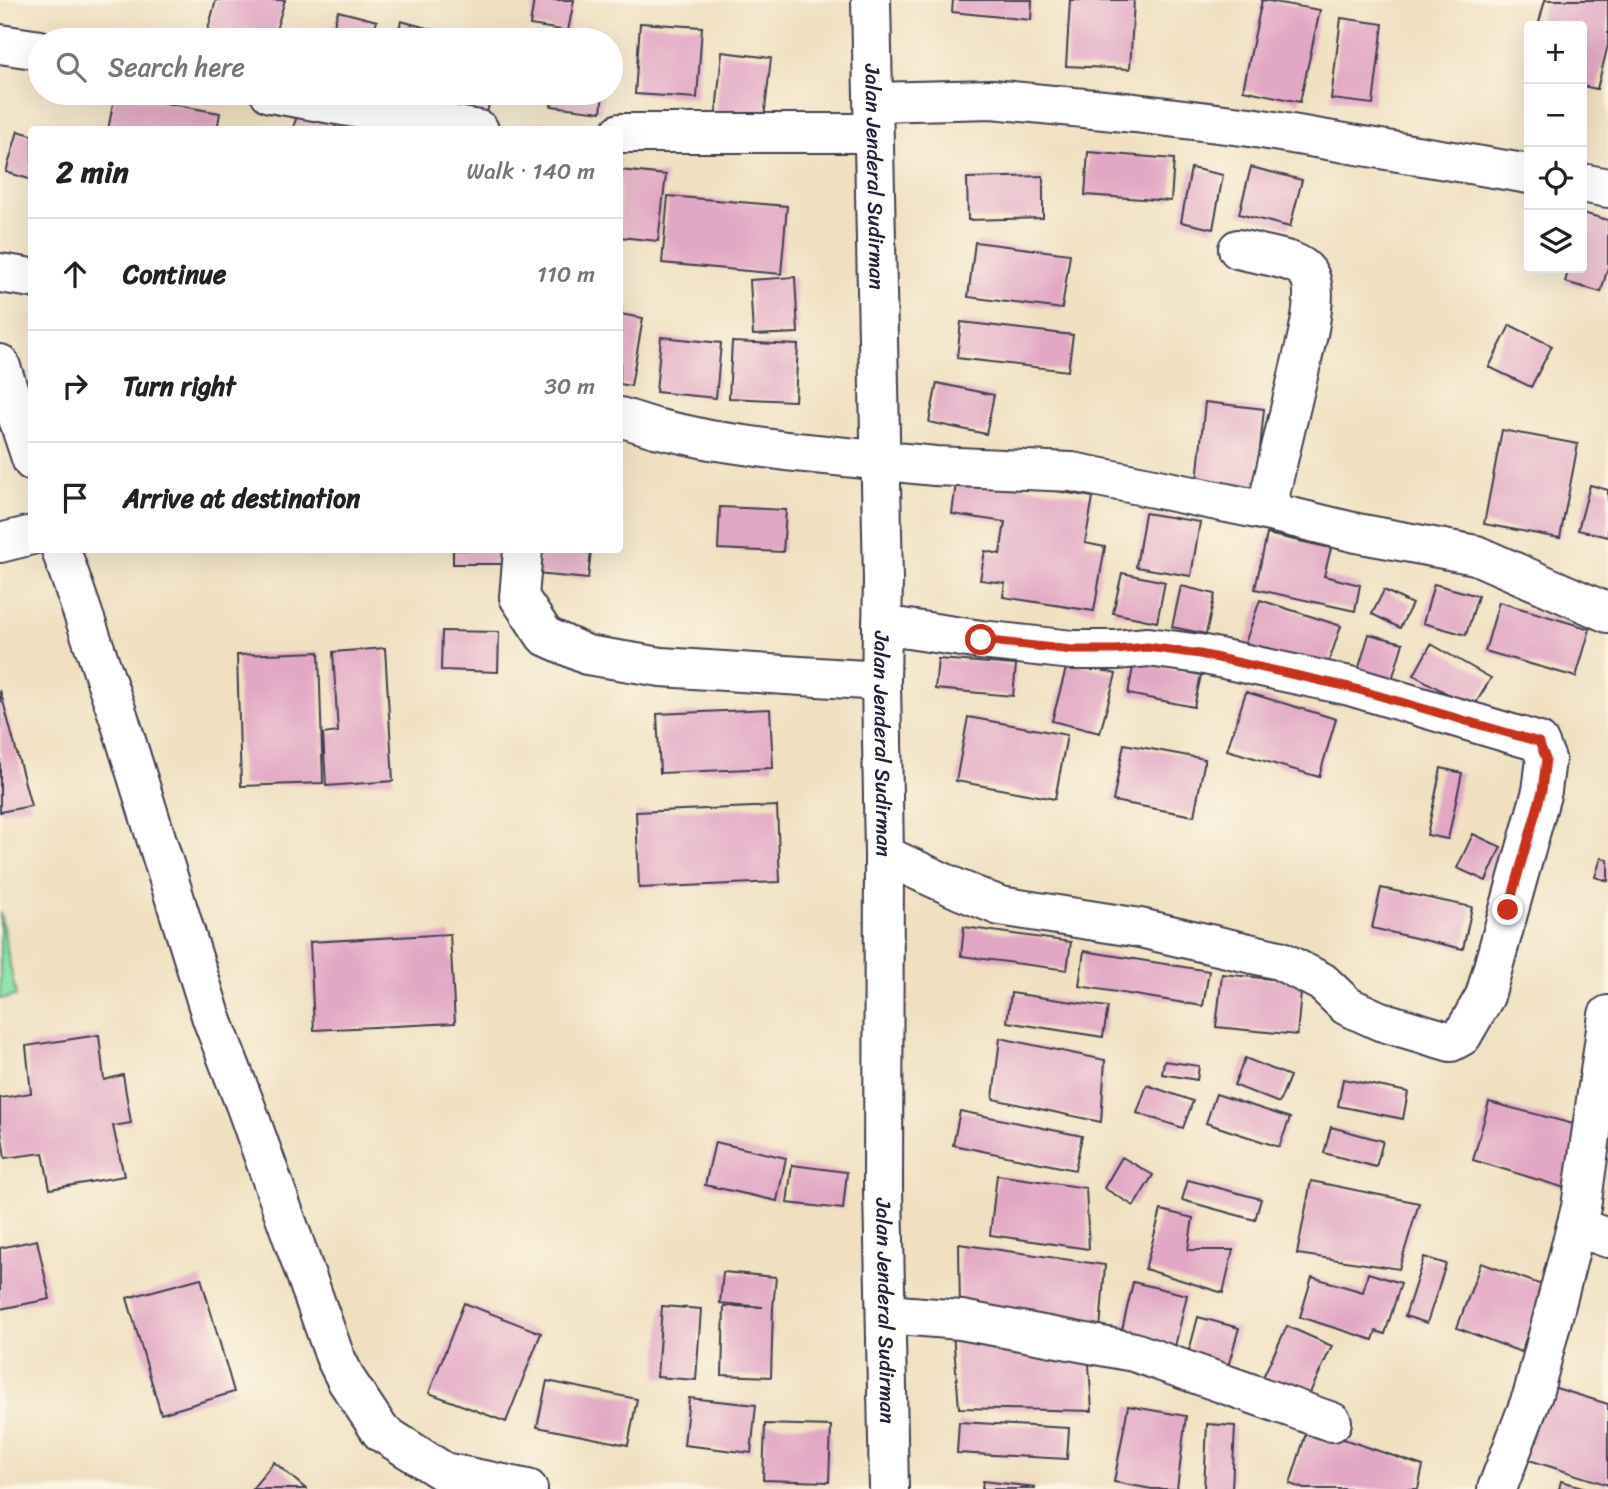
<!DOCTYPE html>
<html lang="en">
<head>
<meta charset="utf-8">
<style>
  body { margin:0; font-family:Sriracha,sans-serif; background:#f2f2f2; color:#222 }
  .controls { position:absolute; right:21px; top:21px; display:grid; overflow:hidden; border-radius:7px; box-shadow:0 7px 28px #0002 }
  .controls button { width:63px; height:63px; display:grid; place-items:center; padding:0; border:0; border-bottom:2px solid #e0e0e0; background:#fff; color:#222; font:35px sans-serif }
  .stop { position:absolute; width:21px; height:21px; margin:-16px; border:5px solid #c8321e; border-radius:50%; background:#fff }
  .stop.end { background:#c8321e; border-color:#fff; box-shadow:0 2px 7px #0008 }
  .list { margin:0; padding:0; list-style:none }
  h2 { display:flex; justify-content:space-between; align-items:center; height:91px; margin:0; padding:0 28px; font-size:30px }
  h2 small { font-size:23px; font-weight:400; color:#767676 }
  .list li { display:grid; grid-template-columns:46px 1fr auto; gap:21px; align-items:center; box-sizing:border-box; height:112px; padding:0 28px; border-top:2px solid #e0e0e0 }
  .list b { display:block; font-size:26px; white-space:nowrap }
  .list em { font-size:23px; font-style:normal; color:#767676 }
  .icon { flex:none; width:38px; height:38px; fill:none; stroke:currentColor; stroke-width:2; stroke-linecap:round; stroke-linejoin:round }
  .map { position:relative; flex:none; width:1608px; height:1489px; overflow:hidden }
  .search { position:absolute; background:#fff; box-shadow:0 7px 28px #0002; left:28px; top:28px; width:595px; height:77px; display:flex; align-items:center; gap:18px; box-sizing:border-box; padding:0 24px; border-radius:38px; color:#767676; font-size:26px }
  .panel { position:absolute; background:#fff; box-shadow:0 7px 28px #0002; left:28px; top:126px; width:595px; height:427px; border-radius:7px }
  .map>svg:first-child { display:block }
</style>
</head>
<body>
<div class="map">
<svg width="1608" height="1489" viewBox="0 0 1608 1489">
  <rect width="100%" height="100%" fill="#fcf5e5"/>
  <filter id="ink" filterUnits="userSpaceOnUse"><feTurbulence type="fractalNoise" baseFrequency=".0143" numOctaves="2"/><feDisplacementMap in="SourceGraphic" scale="14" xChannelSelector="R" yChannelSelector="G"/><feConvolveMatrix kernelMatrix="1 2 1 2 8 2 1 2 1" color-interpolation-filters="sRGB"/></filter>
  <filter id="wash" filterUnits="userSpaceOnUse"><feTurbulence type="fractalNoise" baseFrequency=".00686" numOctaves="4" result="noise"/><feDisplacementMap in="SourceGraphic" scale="28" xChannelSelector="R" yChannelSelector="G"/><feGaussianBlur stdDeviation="1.57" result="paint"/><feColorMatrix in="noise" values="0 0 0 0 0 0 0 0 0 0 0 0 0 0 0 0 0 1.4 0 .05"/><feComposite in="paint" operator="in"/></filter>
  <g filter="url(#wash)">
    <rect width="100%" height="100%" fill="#f0e0c1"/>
    <path fill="#88e1a6" stroke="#558270" stroke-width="2" d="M 0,912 L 16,996 L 0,999 Z"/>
    <g id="blocks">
      <path fill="#e2a7c4" d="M 216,0 L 285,0 L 273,40 L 205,40 Z
        M 534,0 L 574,0 L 568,31 L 530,25 Z
        M 953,0 L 1032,0 L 1031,20 L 952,12 Z
        M 1070,0 L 1134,0 L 1130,69 L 1066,66 Z
        M 1262,0 L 1320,10 L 1300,102 L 1243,90 Z
        M 1545,0 L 1608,0 L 1608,45 L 1597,89 L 1582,86 L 1582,26 L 1538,26 Z
        M 338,11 L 377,21 L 371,40 L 330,40 Z
        M 1341,18 L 1383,24 L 1373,104 L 1331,99 Z
        M 401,21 L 445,33 L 443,40 L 396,40 Z
        M 640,23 L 702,27 L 697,98 L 635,94 Z
        M 469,32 L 496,39 L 495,40 L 467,40 Z
        M 559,35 L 591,38 L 591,40 L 559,40 Z
        M 722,52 L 771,58 L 764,118 L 716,113 Z
        M 382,93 L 429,93 L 424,112 L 380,101 Z
        M 453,93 L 492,93 L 485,120 L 448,110 Z
        M 553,93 L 603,93 L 601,112 L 551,106 Z
        M 115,94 L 220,113 L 217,130 L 108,130 Z
        M 301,106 L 338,120 L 334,130 L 292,130 Z
        M 18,131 L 32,135 L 32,180 L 6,172 Z
        M 1088,152 L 1174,159 L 1171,201 L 1085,195 Z
        M 1251,167 L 1302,180 L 1290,227 L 1239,214 Z
        M 1191,168 L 1223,175 L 1213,229 L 1181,222 Z
        M 620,170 L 666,175 L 658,241 L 620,237 Z
        M 1043,176 L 1043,218 L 968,220 L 967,178 Z
        M 668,196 L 787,206 L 781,274 L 662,263 Z
        M 1583,213 L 1608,220 L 1608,267 L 1601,292 L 1565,282 L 1569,268 L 1582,268 Z
        M 975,242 L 1070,254 L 1062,309 L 968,297 Z
        M 795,277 L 798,333 L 753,335 L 750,280 Z
        M 620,314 L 643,318 L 631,386 L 620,384 Z
        M 961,322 L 1073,335 L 1068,371 L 957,358 Z
        M 1510,325 L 1552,346 L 1531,387 L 1489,367 Z
        M 661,337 L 721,343 L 716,398 L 656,392 Z
        M 732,342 L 798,345 L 795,401 L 729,398 Z
        M 937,383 L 994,395 L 986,434 L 929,422 Z
        M 1205,402 L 1264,409 L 1256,488 L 1197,481 Z
        M 1502,430 L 1578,444 L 1560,538 L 1484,524 Z
        M 957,475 L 1093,497 L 1085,543 L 1105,547 L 1094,611 L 1003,597 L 1005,583 L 980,580 L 985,551 L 1000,554 L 1005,522 L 952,514 Z
        M 1590,485 L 1608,490 L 1608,537 L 1578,530 Z
        M 720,507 L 786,510 L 783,552 L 718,549 Z
        M 1145,513 L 1200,522 L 1191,576 L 1136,567 Z
        M 1267,534 L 1331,548 L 1324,576 L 1360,585 L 1355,611 L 1255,589 Z
        M 453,550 L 506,550 L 506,564 L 453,564 Z
        M 540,550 L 591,550 L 588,579 L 537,574 Z
        M 1122,573 L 1165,582 L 1157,622 L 1113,613 Z
        M 1434,584 L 1478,596 L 1466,635 L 1423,623 Z
        M 1181,586 L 1215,594 L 1206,634 L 1172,627 Z
        M 1384,590 L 1412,604 L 1400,628 L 1372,614 Z
        M 1260,600 L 1341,626 L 1324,676 L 1243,649 Z
        M 1499,602 L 1590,629 L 1576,677 L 1485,651 Z
        M 442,631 L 499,632 L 498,672 L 441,670 Z
        M 1369,634 L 1403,643 L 1388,693 L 1354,684 Z
        M 1431,644 L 1491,678 L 1473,708 L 1414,675 Z
        M 385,648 L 393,781 L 326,786 L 323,734 L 338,732 L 333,652 Z
        M 319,652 L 323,783 L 241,786 L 237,655 Z
        M 938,659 L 1016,665 L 1013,696 L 935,689 Z
        M 1068,661 L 1116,674 L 1100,733 L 1052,721 Z
        M 1134,662 L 1201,675 L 1194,707 L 1128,694 Z
        M 0,690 L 31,806 L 0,812 Z
        M 1246,692 L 1336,719 L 1319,777 L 1227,750 Z
        M 770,709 L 773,768 L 660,773 L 657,714 Z
        M 968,717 L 1067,735 L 1055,799 L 956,781 Z
        M 1124,744 L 1205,759 L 1194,816 L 1113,801 Z
        M 1441,768 L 1462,773 L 1448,839 L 1427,835 Z
        M 777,806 L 780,882 L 639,888 L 636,812 Z
        M 1473,834 L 1501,847 L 1486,881 L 1457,868 Z
        M 1601,858 L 1608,860 L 1608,881 L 1595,877 Z
        M 1381,888 L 1472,907 L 1463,949 L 1372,928 Z
        M 964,927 L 1071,942 L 1067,970 L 961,956 Z
        M 450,934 L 455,1023 L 314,1030 L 310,942 Z
        M 1084,951 L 1209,971 L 1203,1006 L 1079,986 Z
        M 1222,974 L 1302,982 L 1297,1035 L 1216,1027 Z
        M 1011,993 L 1108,1007 L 1103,1037 L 1007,1022 Z
        M 99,1035 L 104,1080 L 123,1075 L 131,1123 L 113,1126 L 124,1176 L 50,1189 L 43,1153 L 5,1158 L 0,1124 L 0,1098 L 31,1093 L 26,1046 Z
        M 1000,1038 L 1105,1060 L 1101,1122 L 993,1099 Z
        M 1245,1058 L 1290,1076 L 1279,1103 L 1234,1085 Z
        M 1164,1061 L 1199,1066 L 1197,1080 L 1162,1074 Z
        M 1343,1079 L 1408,1092 L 1403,1119 L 1338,1106 Z
        M 1147,1085 L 1193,1101 L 1183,1128 L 1137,1113 Z
        M 1216,1094 L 1290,1118 L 1279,1147 L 1206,1123 Z
        M 1489,1102 L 1581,1126 L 1565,1188 L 1473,1160 Z
        M 960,1111 L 1082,1136 L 1075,1170 L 953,1145 Z
        M 1331,1127 L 1383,1141 L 1376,1167 L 1324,1153 Z
        M 715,1142 L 786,1158 L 777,1201 L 705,1185 Z
        M 1122,1157 L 1153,1175 L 1134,1206 L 1104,1188 Z
        M 792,1165 L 847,1172 L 843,1209 L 787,1203 Z
        M 997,1175 L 1086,1188 L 1089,1249 L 990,1235 Z
        M 1188,1180 L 1261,1199 L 1255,1220 L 1182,1200 Z
        M 1311,1181 L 1419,1203 L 1399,1269 L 1297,1254 Z
        M 1161,1210 L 1193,1218 L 1188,1250 L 1233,1250 L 1223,1293 L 1145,1269 Z
        M 37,1240 L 50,1299 L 0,1309 L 0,1248 Z
        M 959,1244 L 1105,1265 L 1100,1330 L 960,1313 Z
        M 1424,1257 L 1446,1264 L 1427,1323 L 1405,1316 Z
        M 1481,1263 L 1545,1286 L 1521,1352 L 1457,1328 Z
        M 723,1272 L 776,1277 L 773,1308 L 771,1377 L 722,1375 L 724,1306 L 763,1307 L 720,1303 Z
        M 1368,1273 L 1401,1283 L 1385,1334 L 1376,1331 L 1373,1340 L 1300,1317 L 1312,1277 L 1363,1292 Z
        M 201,1278 L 234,1392 L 161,1414 L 127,1298 Z
        M 1133,1282 L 1187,1295 L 1174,1351 L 1120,1339 Z
        M 464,1303 L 541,1333 L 506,1422 L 429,1393 Z
        M 662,1306 L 701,1309 L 696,1380 L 657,1377 Z
        M 1198,1317 L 1239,1328 L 1227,1370 L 1187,1359 Z
        M 1287,1326 L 1332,1346 L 1308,1397 L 1263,1377 Z
        M 953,1333 L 1088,1349 L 1092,1411 L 959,1408 Z
        M 547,1381 L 637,1399 L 628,1445 L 537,1427 Z
        M 1546,1385 L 1608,1404 L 1608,1485 L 1523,1458 Z
        M 689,1398 L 756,1405 L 751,1453 L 684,1445 Z
        M 1128,1406 L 1186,1416 L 1177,1489 L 1152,1489 L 1114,1482 Z
        M 959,1422 L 1069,1428 L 1067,1459 L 957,1453 Z
        M 765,1424 L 831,1426 L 829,1482 L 763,1480 Z
        M 1207,1424 L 1235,1426 L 1232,1489 L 1204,1489 Z
        M 1308,1427 L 1423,1466 L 1418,1489 L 1304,1489 L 1290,1484 Z
        M 274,1462 L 306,1489 L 252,1489 Z
        M 983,1481 L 1035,1487 L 1035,1489 L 982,1489 Z
        M 1561,1481 L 1586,1488 L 1586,1489 L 1559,1489 Z"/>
    </g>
  </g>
  <g filter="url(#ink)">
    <use href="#blocks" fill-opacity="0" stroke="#413e4f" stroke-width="2"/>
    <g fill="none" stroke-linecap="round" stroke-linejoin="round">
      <g stroke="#413e4f" stroke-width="42">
        <path id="minor" d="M 0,44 L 40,50
          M 270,93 L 479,130
          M 874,102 L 992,99 L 1135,113 L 1250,127 L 1529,174
          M 620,133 L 873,133
          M 1582,183 L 1608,188
          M 1238,249 C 1305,265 1323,257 1308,334 L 1266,511
          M 0,273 L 32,278
          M 0,364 L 32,461
          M 620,417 L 655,428 L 710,440 L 786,451 L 935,466 L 1072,472 L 1129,483 L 1266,511 L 1357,533 L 1476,555 L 1608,613
          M 0,543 L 32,535
          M 61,550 L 119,718 L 212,1019 L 246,1107 L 335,1357 L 347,1381 L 381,1432 L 444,1472 L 528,1489
          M 523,550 L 519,597 L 545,636 L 587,655 L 661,667 L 881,681
          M 882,625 L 981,640 L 1072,650 L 1116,650 L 1148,647 L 1200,654 L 1350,686 L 1539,742 L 1546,759 L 1542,791 L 1485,996 L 1462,1036 L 1451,1042 L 1380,1021 L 1347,1006 L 1322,982 L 1279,960 L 1140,928 L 1000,906 L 960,890 L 884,855
          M 1576,1227 L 1608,1238
          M 886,1314 L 961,1320 L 1134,1352 L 1332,1422
          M 1497,1489 L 1533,1394 L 1581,1207 L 1608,1015"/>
      </g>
      <g stroke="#413e4f" stroke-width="42">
        <g id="highway">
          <path id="s1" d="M 871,0 L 883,580 L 881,681 L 884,855 L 883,1188 L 889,1489"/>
        </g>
      </g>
      <use href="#minor" stroke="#fff" stroke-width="38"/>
      <use href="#highway" stroke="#fff" stroke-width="38"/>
    </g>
  </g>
  <g fill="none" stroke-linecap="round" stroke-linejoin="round" filter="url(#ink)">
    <path stroke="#c8321e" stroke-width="9" d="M 981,640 L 1072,650 L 1116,650 L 1147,647 L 1200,654 L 1349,687 L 1539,742 L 1546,759 L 1542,791 L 1508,910"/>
  </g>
  <g text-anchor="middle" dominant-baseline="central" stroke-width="7" stroke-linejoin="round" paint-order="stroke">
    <g font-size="21" fill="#22223b" stroke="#fcf5e5">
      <text stroke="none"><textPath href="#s1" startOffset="177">Jalan Jenderal Sudirman</textPath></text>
      <text stroke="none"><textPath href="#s1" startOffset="744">Jalan Jenderal Sudirman</textPath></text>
      <text stroke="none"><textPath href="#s1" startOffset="1311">Jalan Jenderal Sudirman</textPath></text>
    </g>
  </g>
</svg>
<div class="controls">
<button>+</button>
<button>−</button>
<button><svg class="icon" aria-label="locate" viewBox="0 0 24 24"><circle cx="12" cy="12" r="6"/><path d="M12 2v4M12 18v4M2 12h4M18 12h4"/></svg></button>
<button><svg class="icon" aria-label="layers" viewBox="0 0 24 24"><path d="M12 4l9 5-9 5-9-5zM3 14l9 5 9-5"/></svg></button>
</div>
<div class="stop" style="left:981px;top:640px"></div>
<div class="stop end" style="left:1508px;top:910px"></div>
<div class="search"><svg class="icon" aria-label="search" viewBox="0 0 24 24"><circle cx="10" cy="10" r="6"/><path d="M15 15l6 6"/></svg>Search here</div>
<section class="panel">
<h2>2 min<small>Walk · 140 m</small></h2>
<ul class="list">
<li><svg class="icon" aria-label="ahead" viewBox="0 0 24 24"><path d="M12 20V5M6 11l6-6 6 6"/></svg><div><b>Continue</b></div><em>110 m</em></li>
<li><svg class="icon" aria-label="right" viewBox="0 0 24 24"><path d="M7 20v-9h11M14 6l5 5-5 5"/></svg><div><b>Turn right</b></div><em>30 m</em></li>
<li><svg class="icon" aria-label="arrive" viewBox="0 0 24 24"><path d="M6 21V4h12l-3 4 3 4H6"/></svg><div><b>Arrive at destination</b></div></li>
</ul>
</section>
</div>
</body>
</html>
